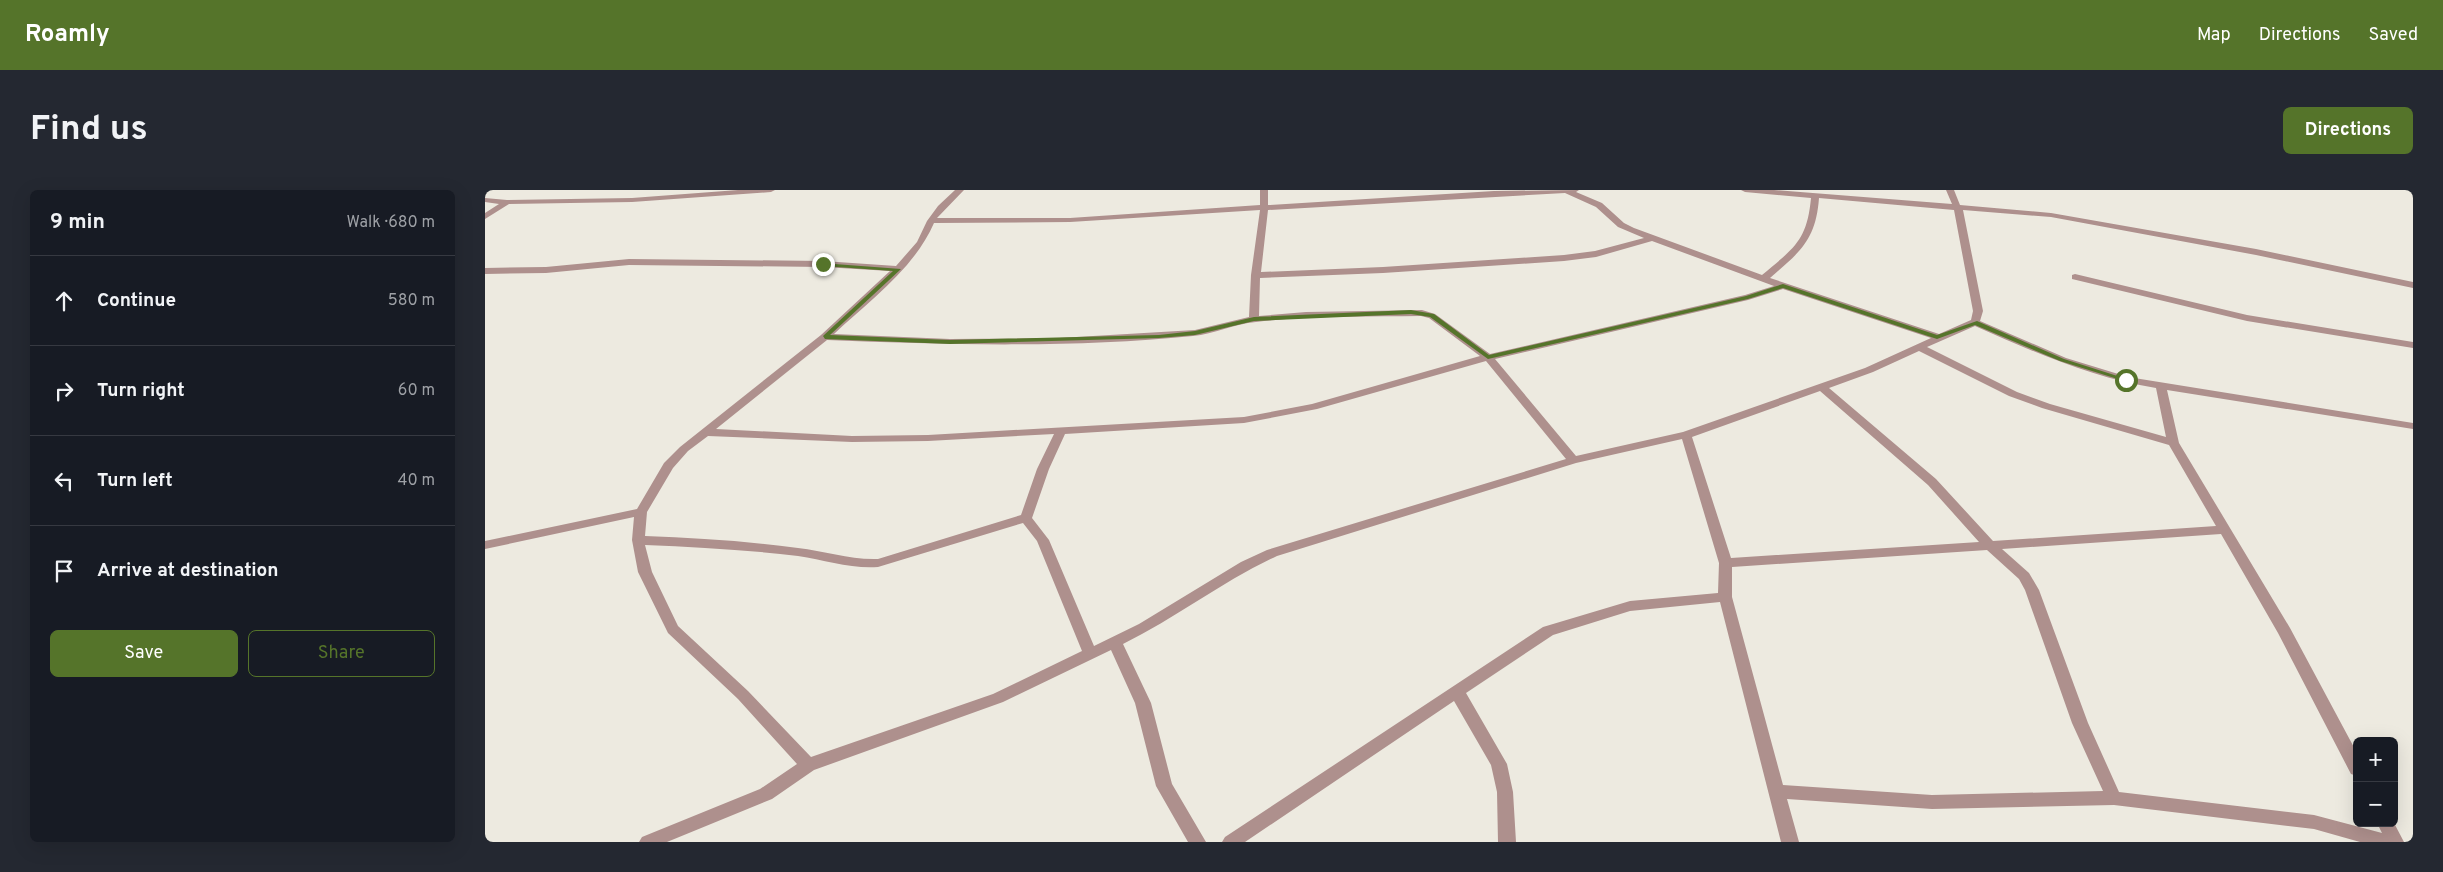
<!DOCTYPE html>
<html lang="en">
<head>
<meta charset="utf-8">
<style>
  body { margin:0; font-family:Overpass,sans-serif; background:#242831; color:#f1f3f6 }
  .controls { position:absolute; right:15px; bottom:15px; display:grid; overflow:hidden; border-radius:8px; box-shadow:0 5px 20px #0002 }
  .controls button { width:45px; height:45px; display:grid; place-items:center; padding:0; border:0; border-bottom:1px solid #363941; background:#171b24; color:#f1f3f6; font:25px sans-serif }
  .stop { position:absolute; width:15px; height:15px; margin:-11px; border:4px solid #55742a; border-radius:50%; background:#fff }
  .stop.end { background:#55742a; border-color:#fff; box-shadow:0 1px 5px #0008 }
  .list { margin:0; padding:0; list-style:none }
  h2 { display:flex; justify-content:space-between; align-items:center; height:65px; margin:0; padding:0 20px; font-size:21px }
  h2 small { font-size:16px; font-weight:400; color:#9ea1a6 }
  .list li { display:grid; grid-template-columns:32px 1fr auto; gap:15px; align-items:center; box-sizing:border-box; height:90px; padding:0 20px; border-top:1px solid #363941 }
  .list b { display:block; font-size:19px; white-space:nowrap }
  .list em { font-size:16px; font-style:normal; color:#9ea1a6 }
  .actions { display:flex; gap:10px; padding:15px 20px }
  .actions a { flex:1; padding:11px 0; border:1px solid #55742a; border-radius:8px; text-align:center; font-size:18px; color:#55742a }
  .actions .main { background:#55742a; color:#fff }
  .icon { flex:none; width:28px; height:28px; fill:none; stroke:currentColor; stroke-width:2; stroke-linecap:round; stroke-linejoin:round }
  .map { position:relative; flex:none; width:1928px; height:652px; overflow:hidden; border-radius:8px }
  header { display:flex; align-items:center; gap:30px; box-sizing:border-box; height:70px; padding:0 25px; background:#55742a; color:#fff }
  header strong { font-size:24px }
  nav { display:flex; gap:28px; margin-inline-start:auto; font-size:18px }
  .intro { display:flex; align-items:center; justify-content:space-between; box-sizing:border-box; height:120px; padding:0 30px }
  h1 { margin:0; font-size:35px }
  .button { padding:12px 22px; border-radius:8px; background:#55742a; color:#fff; font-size:18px; font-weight:700 }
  main { display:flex; gap:30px; padding:0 30px }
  aside { flex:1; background:#171b24; border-radius:8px; box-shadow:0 5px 20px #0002 }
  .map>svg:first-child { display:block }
</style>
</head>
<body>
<header>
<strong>Roamly</strong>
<nav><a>Map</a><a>Directions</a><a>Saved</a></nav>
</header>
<div class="intro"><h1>Find us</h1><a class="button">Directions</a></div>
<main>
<aside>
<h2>9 min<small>Walk · 680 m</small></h2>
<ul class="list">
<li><svg class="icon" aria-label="ahead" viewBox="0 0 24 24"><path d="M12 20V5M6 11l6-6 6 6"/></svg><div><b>Continue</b></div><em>580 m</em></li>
<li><svg class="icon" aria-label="right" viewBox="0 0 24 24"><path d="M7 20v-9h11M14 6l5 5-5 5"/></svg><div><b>Turn right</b></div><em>60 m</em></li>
<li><svg class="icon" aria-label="left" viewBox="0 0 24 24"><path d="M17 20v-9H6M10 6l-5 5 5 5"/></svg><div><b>Turn left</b></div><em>40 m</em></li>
<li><svg class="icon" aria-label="arrive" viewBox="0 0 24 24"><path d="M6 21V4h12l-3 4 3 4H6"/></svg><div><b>Arrive at destination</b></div></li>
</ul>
<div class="actions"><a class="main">Save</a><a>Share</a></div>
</aside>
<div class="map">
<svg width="1928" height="652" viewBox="0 0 1928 652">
  <rect width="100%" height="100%" fill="#edeae0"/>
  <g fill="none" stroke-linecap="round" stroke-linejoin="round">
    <path fill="#ae908d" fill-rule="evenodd" d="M 253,0 L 290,0 L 286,2 L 147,12 L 24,14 L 0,29 L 0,23 L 14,14 L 0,12 L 0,8 L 22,10 L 147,8 Z
      M 470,0 L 479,0 L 452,28 L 585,28 L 775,15 L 775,0 L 783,0 L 783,15 L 1009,1 L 1094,0 L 1091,2 L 1117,13 L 1139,33 L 1149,38 L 1277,85 C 1309,58 1322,51 1326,8 L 1260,2 L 1256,0 L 1289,0 L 1467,14 L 1461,0 L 1469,0 L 1475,15 L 1566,23 L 1771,59 L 1928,92 L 1928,98 L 1771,65 L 1566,27 L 1478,20 L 1498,121 L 1495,131 L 1581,168 L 1643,187 L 1928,233 L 1928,239 L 1682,200 L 1694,253 L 1805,438 L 1872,563 L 1872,586 L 1866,584 L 1793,443 L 1736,344 L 1517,359 L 1544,383 L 1554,400 L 1603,533 L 1634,602 L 1829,625 L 1897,643 L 1892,633 L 1909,633 L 1919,652 L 1875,652 L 1829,639 L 1629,615 L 1447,619 L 1302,609 L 1314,652 L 1296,652 L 1235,412 L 1145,421 L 1068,445 L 981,503 L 1022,574 L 1028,602 L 1031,652 L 1013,652 L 1012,602 L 1006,575 L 969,511 L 760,652 L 737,652 L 740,647 L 1058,437 L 1145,411 L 1233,403 L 1234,373 L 1197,249 L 1091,273 L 792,366 C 738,391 691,428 638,454 L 666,513 L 687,594 L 721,652 L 703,652 L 671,596 L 650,513 L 626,460 L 518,512 L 329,580 L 287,609 L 182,652 L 154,652 L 157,647 L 275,599 L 312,574 L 253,509 L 183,443 L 153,382 L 147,350 L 149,327 L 0,359 L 0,351 L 152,319 L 179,273 L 195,257 L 336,145 L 405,81 L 338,77 L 144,75 L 61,83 L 0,84 L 0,78 L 61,77 L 144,69 L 338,71 L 411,76 L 432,52 L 442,31 L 453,16 ZM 1080,3 L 1111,17 L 1133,37 L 1159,48 L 1110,61 L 1079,65 L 898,77 L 776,82 L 783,20 ZM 1334,8 L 1469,20 L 1488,121 L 1486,130 L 1454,144 L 1285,88 C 1315,62 1331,50 1334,8 ZM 775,20 L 766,85 L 764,127 L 710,140 L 574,148 L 465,149 L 349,144 C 384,111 429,79 449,33 L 585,32 ZM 1167,51 L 1289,96 L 1260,105 L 1005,164 L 950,124 L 937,120 L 821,122 L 774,126 L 775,88 L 898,83 L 1079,71 L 1111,67 ZM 1298,99 L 1446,148 L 1380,178 L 1198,242 L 1091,266 L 1010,169 L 1263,110 ZM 936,126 L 944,128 L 995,166 L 827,214 L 759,227 L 443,245 L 367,246 L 231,239 L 342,150 C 464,155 587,158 708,146 C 729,144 749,134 771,132 C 825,125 881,127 936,126 ZM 1490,136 C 1549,162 1607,188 1671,198 L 1681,247 L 1565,214 L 1532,202 L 1442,157 ZM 1434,161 L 1524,206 L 1557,218 L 1684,255 L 1731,336 L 1508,351 L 1451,289 L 1344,198 L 1388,182 ZM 1001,171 L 1081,269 L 782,360 L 756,372 L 654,434 L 609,456 L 564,350 L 547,328 L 564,279 L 580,244 L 759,233 L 832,219 ZM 1335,201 L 1443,295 L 1494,352 L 1246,368 L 1207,247 ZM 569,244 L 552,279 L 536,325 L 393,369 C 365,370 340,361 313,358 C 262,351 211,348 160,346 L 162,322 L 188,278 L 203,261 L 223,246 L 367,252 L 443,251 ZM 538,333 L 552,351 L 597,461 L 508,504 L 326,567 L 263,501 L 193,436 L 167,382 L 160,355 C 212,357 263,360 313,366 C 340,370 366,379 393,377 ZM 1502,360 L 1534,389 L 1540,400 L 1587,533 L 1618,601 L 1447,605 L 1298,595 L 1247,407 L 1247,377 Z
      M 1590,84 L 1762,125 L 1928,152 L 1928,158 L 1762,131 L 1587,89 L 1587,85 Z"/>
  </g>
  <path fill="#55742a" d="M 336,73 L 416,79 L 345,145 L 465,150 L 674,145 L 710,141 L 769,127 L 926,120 L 949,124 L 1004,165 L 1261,106 L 1298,94 L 1452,145 L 1492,131 L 1579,169 L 1645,190 L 1639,191 L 1575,171 L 1490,135 L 1452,149 L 1298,98 L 1263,109 L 1003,169 L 945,127 L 926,124 L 769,131 L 710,145 L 674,148 L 465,154 L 340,149 L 338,146 L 408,81 L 338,76 Z"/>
</svg>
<div class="controls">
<button>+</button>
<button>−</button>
</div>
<div class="stop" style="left:1641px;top:190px"></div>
<div class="stop end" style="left:338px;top:74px"></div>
</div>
</main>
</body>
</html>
